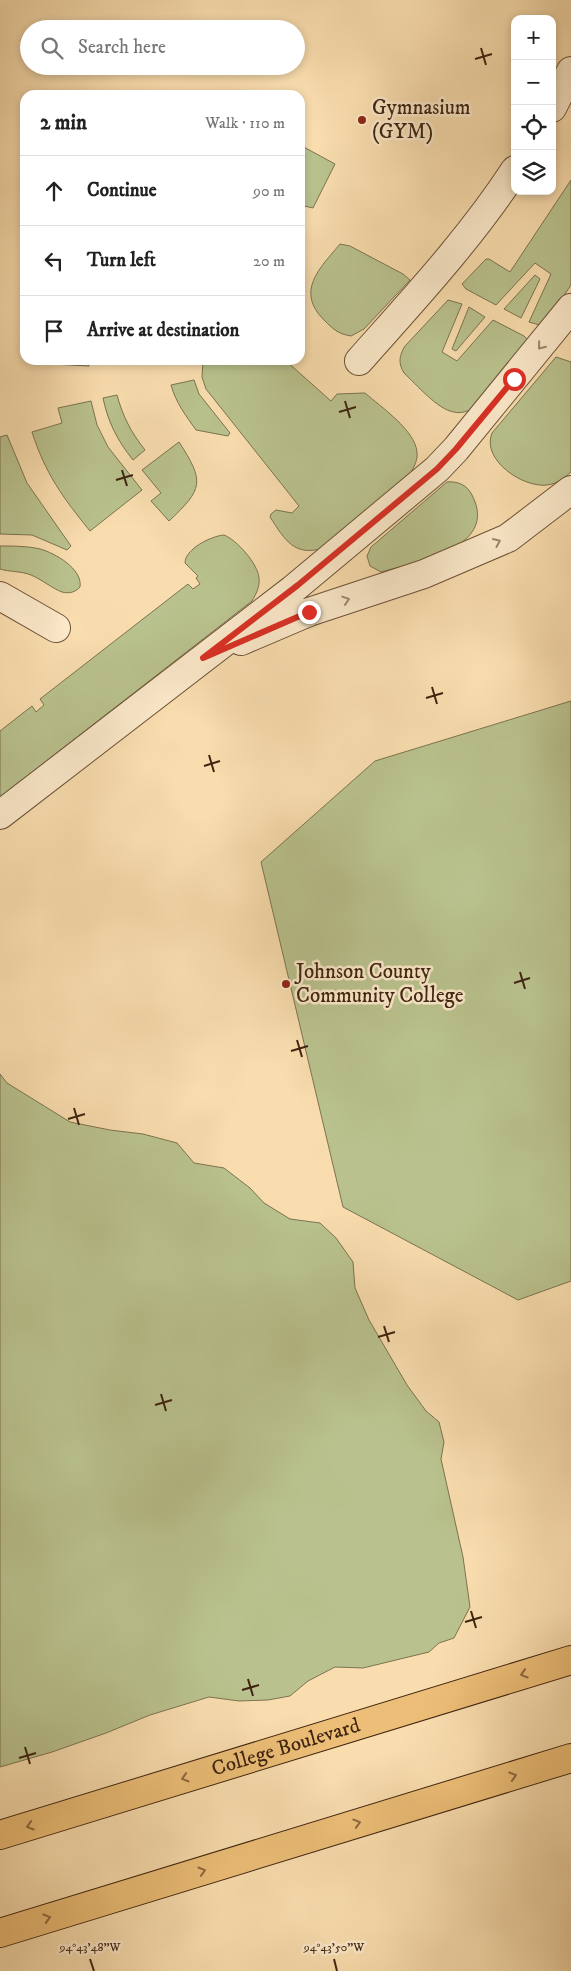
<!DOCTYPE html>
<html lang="en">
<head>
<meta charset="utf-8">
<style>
  body { margin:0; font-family:"IM FELL DW Pica",serif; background:#f6f6f6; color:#222 }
  .controls { position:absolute; right:15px; top:15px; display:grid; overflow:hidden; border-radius:10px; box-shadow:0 2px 8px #0003 }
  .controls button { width:45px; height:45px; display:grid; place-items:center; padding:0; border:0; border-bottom:1px solid #e0e0e0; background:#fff; color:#222; font:25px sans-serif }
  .stop { position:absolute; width:15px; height:15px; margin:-11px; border:4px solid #d93025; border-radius:50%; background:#fff }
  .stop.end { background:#d93025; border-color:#fff; box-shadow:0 1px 5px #0008 }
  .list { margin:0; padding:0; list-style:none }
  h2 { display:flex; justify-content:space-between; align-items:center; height:65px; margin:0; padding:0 20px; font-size:21px }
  h2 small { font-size:16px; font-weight:400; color:#767676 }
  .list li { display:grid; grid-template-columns:32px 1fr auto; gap:15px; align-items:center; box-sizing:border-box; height:70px; padding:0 20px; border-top:1px solid #e0e0e0 }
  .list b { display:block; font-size:19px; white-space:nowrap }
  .list em { font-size:16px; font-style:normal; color:#767676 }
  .icon { flex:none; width:28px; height:28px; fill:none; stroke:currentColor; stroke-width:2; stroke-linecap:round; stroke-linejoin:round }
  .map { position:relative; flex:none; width:571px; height:1971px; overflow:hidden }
  .search { position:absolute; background:#fff; box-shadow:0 2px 8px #0003; left:20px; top:20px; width:285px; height:55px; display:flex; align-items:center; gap:12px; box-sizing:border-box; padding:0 18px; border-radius:28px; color:#767676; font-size:19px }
  .panel { position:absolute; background:#fff; box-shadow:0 2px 8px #0003; left:20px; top:90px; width:285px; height:275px; border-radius:15px }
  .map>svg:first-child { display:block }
</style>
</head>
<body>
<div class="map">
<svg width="571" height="1971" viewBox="0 0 571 1971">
  <rect width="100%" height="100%" fill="#f9ddae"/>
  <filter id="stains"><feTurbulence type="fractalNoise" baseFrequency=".004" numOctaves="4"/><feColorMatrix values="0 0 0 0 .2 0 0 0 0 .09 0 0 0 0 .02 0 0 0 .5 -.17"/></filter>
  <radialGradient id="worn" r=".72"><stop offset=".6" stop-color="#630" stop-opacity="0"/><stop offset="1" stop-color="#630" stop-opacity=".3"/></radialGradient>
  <path fill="#b9c28e" stroke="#7c7350" d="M 300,145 L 335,164 L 313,208 L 300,205 Z
    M 571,180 L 571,285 L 543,326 L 529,322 L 551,274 L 535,263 L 496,305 L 466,289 L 462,284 L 486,259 L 489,259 L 510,272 Z
    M 340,244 L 350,246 L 403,274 L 410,280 L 364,329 L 351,336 C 338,334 333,329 324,320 C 295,291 320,268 340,244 Z
    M 535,275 L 540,279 L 521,318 L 504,309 Z
    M 448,300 L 462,304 L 442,352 L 457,361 L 493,320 L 524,336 L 530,342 L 473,409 C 467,411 461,414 454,412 C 438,410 416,384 404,373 C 398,363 399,356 405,346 Z
    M 469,307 L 485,317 L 456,351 L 452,349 Z
    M 556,357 L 571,362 L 571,472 C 564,478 557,484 547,485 C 523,488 481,460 492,433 Z
    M 51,360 L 89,360 L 89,366 L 51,364 Z
    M 203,360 L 285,360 L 331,401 L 337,394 L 365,393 C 381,407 415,430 417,452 C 418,460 414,467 410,474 L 324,548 C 294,557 285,540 270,517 L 271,514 L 276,510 L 292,513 L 299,506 L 206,389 L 202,377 Z
    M 194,380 L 199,394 L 230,433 L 228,436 L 196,430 C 186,416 176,403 171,385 Z
    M 117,395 C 123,417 131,432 145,450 L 133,460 C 117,440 108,422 103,398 Z
    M 91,401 L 97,425 L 108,447 L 142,490 L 90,531 C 63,498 45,473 32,432 L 62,423 L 58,408 Z
    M 7,435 L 27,483 L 71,546 L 67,550 L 32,535 L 0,534 L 0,437 Z
    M 179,442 C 205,482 203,489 169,521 L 151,501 L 161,493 L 142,470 Z
    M 447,482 C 458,481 467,485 472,495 C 500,549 414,562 381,572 L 370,566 L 367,556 L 371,547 Z
    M 224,535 C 237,540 258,564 259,578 C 260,587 256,594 252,601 L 0,797 L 0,731 L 32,706 L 36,712 L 44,705 L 40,699 L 188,584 L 193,589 L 200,584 L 196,578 L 198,576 L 185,563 C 185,549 211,536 224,535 Z
    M 0,546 C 13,546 27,546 40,549 C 55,553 83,569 80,587 C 76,592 69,594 62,592 C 53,589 41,579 31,575 C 21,571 10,572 0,569 Z
    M 571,701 L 571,1281 L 518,1300 L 343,1207 L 261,862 L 375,761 Z
    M 0,1074 L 7,1083 L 70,1122 L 110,1130 L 143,1134 L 177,1143 L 194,1163 L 224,1168 L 250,1188 L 264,1203 L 290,1219 L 320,1223 L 336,1238 L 353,1262 L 355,1288 L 369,1320 L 407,1385 L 426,1411 L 439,1422 L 444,1442 L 441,1459 L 463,1557 L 470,1607 L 454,1638 L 439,1643 L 429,1652 L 363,1668 L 335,1667 L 308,1681 L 290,1696 L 268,1700 L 239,1701 L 209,1697 L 150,1715 L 106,1733 L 52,1752 L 0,1767 Z"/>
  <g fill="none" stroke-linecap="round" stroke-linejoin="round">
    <g stroke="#6e5238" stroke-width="30">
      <path id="minor" d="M 552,108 L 571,71
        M 359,361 C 413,300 470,239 515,170
        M 0,596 L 56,628
        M 241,641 L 309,612 L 424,574 L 508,538 L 571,490
        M 0,815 L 292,590 L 437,469 L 456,449 L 571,308"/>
    </g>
    <g stroke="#3f2411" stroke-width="30">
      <g id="major">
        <path id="s1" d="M 0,1835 L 571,1660"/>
        <path d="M 0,1933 L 571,1758"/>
      </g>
    </g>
    <use href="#minor" stroke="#fbe9ca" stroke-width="28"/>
    <use href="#major" stroke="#ecbe77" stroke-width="28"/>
  </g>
  <defs><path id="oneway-chevron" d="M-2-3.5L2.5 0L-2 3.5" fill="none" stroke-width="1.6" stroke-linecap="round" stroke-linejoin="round" transform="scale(1.25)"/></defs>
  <g stroke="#9d866e">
    <use href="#oneway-chevron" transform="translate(541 346) rotate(129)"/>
    <use href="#oneway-chevron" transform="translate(497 542) rotate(-23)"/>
    <use href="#oneway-chevron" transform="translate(346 600) rotate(-18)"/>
  </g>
  <g stroke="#8d693f">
    <use href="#oneway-chevron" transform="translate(524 1674) rotate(163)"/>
    <use href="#oneway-chevron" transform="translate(513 1776) rotate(-17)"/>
    <use href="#oneway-chevron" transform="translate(185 1778) rotate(163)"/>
    <use href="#oneway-chevron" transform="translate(357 1823) rotate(-17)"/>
    <use href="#oneway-chevron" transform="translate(30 1826) rotate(163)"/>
    <use href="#oneway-chevron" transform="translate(202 1871) rotate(-17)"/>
    <use href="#oneway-chevron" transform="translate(47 1918) rotate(-17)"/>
  </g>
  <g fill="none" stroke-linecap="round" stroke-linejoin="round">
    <path stroke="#d93025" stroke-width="6" d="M 309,612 L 203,658 L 298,585 L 437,469 L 456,449 L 514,379"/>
  </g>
  <path fill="none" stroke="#3f2411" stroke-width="2" d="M 481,48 L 486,65M 475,59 L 492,54M 345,401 L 350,418M 339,412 L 356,407M 122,470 L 127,486M 116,480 L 133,475M 432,687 L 437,704M 426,698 L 443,693M 209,755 L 214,772M 204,766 L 220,761M 520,972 L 525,989M 514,983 L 530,978M 297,1040 L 302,1057M 291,1051 L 308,1046M 74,1108 L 79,1125M 68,1119 L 85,1114M 384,1326 L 389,1342M 378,1337 L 395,1332M 161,1394 L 166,1411M 155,1405 L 172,1400M 471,1611 L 476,1628M 465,1622 L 482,1617M 248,1679 L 253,1696M 242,1690 L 259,1685M 25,1747 L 30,1764M 19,1758 L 36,1753M 90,1959 L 94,1971M 334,1959 L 337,1971"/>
  <g fill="#8f2418" stroke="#fbe9ca" stroke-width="2">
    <circle cx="362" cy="120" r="5"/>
    <circle cx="286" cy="984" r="5"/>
  </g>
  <g text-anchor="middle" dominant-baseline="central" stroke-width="5" stroke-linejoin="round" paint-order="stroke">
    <g font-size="21" fill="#3f2411" stroke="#fbe9ca" text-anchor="start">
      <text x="372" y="108">Gymnasium<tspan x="372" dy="24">(GYM)</tspan></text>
      <text x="296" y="972">Johnson County<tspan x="296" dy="24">Community College</tspan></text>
    </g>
    <g font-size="21" fill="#3f2411" stroke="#fbe9ca">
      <text stroke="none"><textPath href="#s1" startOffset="299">College Boulevard</textPath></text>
    </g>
  </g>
  <g font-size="12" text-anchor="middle" fill="#3f2411" stroke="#fbe9ca" stroke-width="5" stroke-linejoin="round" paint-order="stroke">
    <text x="90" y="1951">94°43'48"W</text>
    <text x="334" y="1951">94°43'50"W</text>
  </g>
  <rect width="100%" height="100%" filter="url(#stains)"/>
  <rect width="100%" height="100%" fill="url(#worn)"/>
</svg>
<div class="controls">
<button>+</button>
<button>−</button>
<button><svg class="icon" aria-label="locate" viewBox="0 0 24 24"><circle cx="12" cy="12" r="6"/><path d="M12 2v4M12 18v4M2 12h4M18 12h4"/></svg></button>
<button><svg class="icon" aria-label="layers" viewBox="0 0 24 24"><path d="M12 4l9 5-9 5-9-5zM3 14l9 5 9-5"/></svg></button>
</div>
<div class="stop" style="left:514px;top:379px"></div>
<div class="stop end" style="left:309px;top:612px"></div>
<div class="search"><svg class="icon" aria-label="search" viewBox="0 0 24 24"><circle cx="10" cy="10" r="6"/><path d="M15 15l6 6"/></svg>Search here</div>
<section class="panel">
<h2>2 min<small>Walk · 110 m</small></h2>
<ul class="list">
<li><svg class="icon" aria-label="ahead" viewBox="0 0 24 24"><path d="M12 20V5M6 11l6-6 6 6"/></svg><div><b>Continue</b></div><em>90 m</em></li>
<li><svg class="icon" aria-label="left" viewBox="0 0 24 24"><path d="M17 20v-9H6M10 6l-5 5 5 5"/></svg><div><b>Turn left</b></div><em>20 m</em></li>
<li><svg class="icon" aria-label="arrive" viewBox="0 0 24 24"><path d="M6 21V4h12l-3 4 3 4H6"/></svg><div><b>Arrive at destination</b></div></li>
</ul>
</section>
</div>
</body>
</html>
